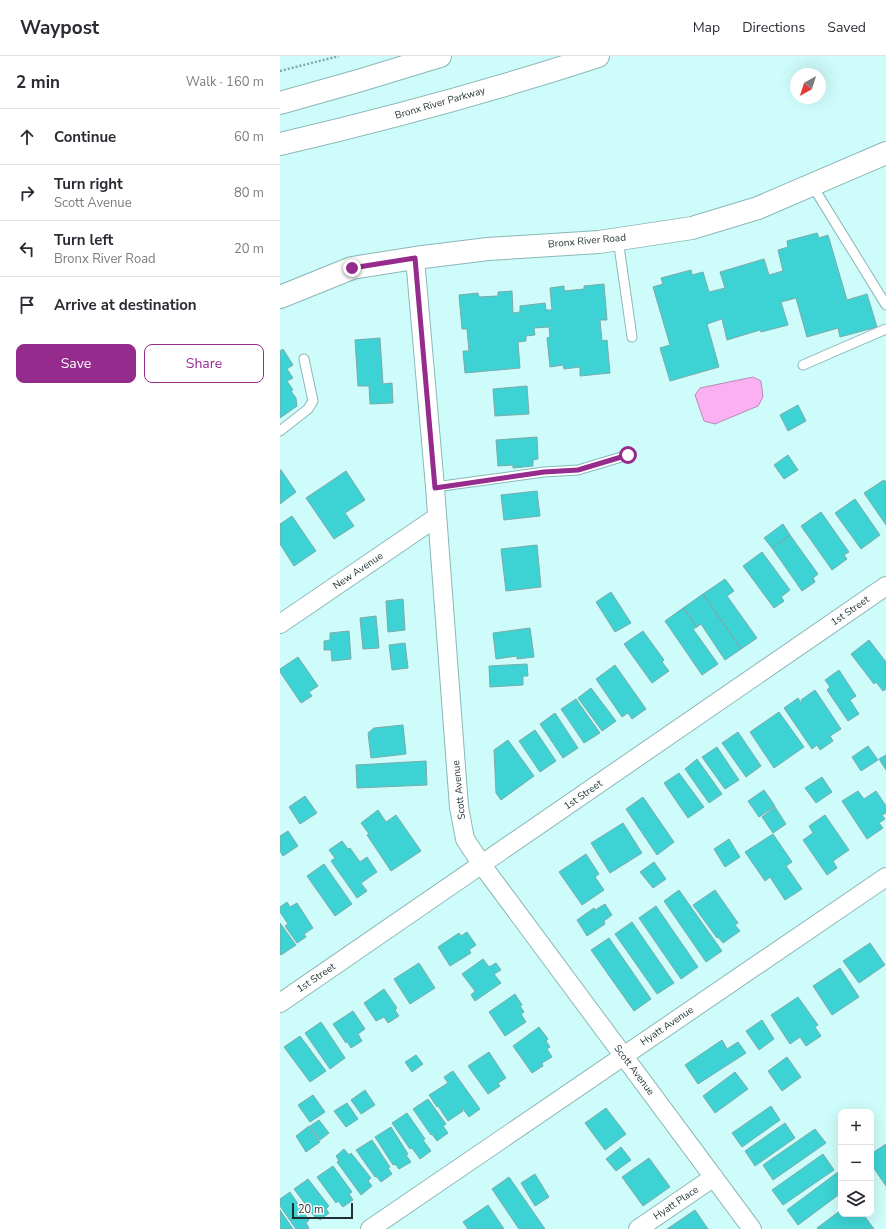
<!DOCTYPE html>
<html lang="en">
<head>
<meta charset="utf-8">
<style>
  body { margin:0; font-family:"Nunito Sans",sans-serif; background:#f7f7f7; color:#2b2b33 }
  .controls { position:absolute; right:12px; bottom:12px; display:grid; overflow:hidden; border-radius:8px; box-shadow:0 4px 16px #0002 }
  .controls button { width:36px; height:36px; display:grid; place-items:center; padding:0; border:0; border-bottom:1px solid #e1e1e2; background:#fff; color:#2b2b33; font:20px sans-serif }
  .compass { position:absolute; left:510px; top:12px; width:36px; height:36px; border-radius:50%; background:#fff; box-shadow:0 4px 16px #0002; rotate:219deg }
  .scale { position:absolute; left:12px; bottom:10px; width:61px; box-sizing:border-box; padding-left:4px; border:2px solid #1f3030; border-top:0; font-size:11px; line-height:14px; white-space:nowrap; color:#1f3030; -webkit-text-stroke:3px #fefefe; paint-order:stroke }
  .stop { position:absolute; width:12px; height:12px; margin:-9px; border:3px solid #962b8e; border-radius:50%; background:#fff }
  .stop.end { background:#962b8e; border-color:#fff; box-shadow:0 1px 4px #0008 }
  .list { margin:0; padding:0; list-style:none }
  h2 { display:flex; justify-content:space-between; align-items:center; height:52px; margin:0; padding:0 16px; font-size:17px }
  h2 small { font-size:13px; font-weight:400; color:#7c7c81 }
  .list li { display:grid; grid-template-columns:26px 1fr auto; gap:12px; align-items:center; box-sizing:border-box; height:56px; padding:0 16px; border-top:1px solid #e1e1e2 }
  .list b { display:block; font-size:15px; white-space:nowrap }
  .list p { margin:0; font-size:13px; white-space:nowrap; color:#7c7c81 }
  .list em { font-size:13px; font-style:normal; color:#7c7c81 }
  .actions { display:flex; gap:8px; padding:12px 16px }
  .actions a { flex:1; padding:9px 0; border:1px solid #962b8e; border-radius:8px; text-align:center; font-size:14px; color:#962b8e }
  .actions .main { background:#962b8e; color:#fff }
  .icon { flex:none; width:22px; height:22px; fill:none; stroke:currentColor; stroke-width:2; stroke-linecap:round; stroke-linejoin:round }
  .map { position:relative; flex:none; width:606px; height:1173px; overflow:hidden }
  header { display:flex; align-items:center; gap:24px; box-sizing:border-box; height:56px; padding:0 20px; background:#fff; border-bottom:1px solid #e1e1e2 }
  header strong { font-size:19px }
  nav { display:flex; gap:22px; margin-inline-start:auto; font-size:14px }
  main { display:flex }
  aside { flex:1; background:#fff }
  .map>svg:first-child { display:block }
</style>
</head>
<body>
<header>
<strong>Waypost</strong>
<nav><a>Map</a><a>Directions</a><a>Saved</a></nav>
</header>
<main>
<aside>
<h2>2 min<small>Walk · 160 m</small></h2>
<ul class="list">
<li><svg class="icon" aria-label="ahead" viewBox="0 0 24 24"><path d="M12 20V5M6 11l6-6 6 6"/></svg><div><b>Continue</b></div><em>60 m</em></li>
<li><svg class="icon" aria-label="right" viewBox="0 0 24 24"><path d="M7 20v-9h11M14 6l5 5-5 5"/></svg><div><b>Turn right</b><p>Scott Avenue</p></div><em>80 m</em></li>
<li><svg class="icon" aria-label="left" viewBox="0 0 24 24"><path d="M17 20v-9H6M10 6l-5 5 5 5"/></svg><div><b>Turn left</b><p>Bronx River Road</p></div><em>20 m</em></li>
<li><svg class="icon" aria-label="arrive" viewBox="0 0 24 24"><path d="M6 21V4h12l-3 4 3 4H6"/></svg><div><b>Arrive at destination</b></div></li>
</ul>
<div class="actions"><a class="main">Save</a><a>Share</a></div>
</aside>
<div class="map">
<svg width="606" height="1173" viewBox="0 0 606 1173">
  <rect width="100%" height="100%" fill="#cefcfb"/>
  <path fill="#fbb0f1" stroke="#b98ab7" d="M 473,321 L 481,325 L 483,341 L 478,350 L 435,368 L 424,365 L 415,339 L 420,332 Z"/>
  <path fill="#3dd3d4" stroke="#7ea9a9" d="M 537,177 L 539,182 L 548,179 L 567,244 L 587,238 L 597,271 L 560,281 L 558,272 L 527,281 L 516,242 L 501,246 L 508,269 L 481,276 L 480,274 L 447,284 L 442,263 L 427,268 L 439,311 L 390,325 L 380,292 L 390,289 L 373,231 L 383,228 L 381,222 L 411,214 L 412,219 L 423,216 L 429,236 L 445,232 L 440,216 L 484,203 L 489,219 L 503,215 L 498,194 L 508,191 L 507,185 Z
    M 324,228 L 327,264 L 320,264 L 322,285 L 327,284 L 330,317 L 300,320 L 300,311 L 284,313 L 283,309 L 270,311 L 267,282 L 270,281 L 269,271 L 254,272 L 255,279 L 246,280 L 246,285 L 238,286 L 240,312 L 185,317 L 183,295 L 189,295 L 187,273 L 182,273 L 179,239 L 198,237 L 199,241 L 218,240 L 218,236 L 232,235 L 233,257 L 240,256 L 240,250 L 265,247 L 266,254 L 272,254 L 270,232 L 284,230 L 284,235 L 304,233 L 304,230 Z
    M 100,282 L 103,328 L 112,327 L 113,347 L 90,348 L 89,330 L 78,330 L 75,284 Z
    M 3,293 L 13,309 L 7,313 L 13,322 L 7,325 L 13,334 L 11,335 L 16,342 L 17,350 L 0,362 L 0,295 Z
    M 247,330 L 249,358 L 215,360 L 213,333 Z
    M 518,349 L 526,365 L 508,375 L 500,359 Z
    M 257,381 L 258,403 L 253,404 L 253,410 L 233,412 L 233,409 L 218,410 L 216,384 Z
    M 508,399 L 518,414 L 504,423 L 494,409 Z
    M 0,414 L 1,414 L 16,436 L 0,448 Z
    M 66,415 L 85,444 L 65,457 L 74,470 L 54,483 L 26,442 Z
    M 604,424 L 606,426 L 606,469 L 584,437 Z
    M 257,435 L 260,460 L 224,464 L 221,439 Z
    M 575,443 L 600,479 L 581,493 L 555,457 Z
    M 541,456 L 569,496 L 564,499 L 567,503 L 552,514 L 521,470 Z
    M 12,460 L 36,495 L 14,510 L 0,488 L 0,468 Z
    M 503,468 L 510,479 L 492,492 L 484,482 Z
    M 510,479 L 538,518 L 533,522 L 535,526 L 522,535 L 492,492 Z
    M 257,489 L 261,531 L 226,535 L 221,493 Z
    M 482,496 L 510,534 L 501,541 L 504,545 L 494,552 L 463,510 Z
    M 445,523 L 454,535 L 447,540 L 477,582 L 461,593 L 423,538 Z
    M 331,536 L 351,567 L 335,576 L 316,546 Z
    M 423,538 L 461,593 L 445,604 L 421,568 L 417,571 L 403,552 Z
    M 123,543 L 125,574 L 108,576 L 106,545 Z
    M 403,552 L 417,571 L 413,573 L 438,608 L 422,619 L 385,565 Z
    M 96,560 L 99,592 L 83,593 L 80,562 Z
    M 250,572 L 254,601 L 237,603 L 237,600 L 216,603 L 213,577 Z
    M 69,575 L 71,603 L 52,605 L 51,594 L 44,594 L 44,585 L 50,584 L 50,577 Z
    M 363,575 L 384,604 L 382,606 L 389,615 L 372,627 L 344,588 Z
    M 589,584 L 606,606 L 606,633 L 603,635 L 596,626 L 594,628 L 571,598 Z
    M 125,587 L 128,612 L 112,614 L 109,589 Z
    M 18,601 L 38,630 L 29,636 L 32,640 L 21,647 L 0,616 L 0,613 Z
    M 247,608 L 248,620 L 243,620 L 243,629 L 210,631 L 209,610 Z
    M 335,609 L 366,653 L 352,663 L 348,657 L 342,661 L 316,623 Z
    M 559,614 L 576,640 L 570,644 L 579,658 L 568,665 L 547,634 L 550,631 L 545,624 Z
    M 311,632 L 336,665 L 322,675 L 298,642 Z
    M 535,634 L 561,673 L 550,680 L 553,685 L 540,694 L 537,689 L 532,693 L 504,652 L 518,642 L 521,647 L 522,646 L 521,644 Z
    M 296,643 L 320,677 L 304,687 L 281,653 Z
    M 499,656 L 524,691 L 494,712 L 470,676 Z
    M 275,657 L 298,692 L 283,702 L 260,668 Z
    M 123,669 L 126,698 L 91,702 L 88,677 L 94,672 Z
    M 255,674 L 276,705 L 260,716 L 239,685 Z
    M 458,676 L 481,710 L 466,721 L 442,687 Z
    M 228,684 L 254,720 L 221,744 L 216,737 L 214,694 Z
    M 588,690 L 598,704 L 581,715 L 572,701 Z
    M 437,691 L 459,724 L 445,733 L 422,701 Z
    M 606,699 L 606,714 L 599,703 Z
    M 417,703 L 442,738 L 429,747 L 405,713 Z
    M 146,705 L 147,729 L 77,732 L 76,709 Z
    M 399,717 L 424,751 L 408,762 L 384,727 Z
    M 542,721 L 552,736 L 536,747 L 525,732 Z
    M 484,734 L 495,750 L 479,761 L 468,745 Z
    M 578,735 L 584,743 L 596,735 L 606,750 L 606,757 L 602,759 L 605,763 L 599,767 L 603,772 L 587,783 L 562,745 Z
    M 25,740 L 37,757 L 20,768 L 9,751 Z
    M 363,741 L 394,786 L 377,799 L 346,753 Z
    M 495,751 L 506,768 L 493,777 L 482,761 Z
    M 98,754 L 106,766 L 116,759 L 141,795 L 111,815 L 87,779 L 89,778 L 81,767 Z
    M 545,759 L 569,794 L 553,805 L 557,812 L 547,819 L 523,784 L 533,777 L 529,770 Z
    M 343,767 L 362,797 L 330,817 L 311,787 Z
    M 8,775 L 18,790 L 3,800 L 0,795 L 0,780 Z
    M 493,778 L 512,806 L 506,810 L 522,833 L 505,844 L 490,821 L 485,825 L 465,796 Z
    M 449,783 L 460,801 L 445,811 L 434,793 Z
    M 62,785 L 68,793 L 70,792 L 80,806 L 87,801 L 97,816 L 81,827 L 87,835 L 77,842 L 51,805 L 55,802 L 49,794 Z
    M 306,798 L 319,818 L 315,821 L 324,834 L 302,849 L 279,816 Z
    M 374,806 L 386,823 L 373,832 L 360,816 Z
    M 44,808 L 72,848 L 55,860 L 27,820 Z
    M 399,834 L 442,895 L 426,906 L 384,845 Z
    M 435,834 L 458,867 L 455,869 L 460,875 L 443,887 L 438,881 L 437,882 L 413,849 Z
    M 7,846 L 10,851 L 17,847 L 33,872 L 24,878 L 26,881 L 17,887 L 5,870 L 8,868 L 0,856 L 0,851 Z
    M 325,848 L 332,859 L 324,865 L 325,868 L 307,880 L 297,864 L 314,852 L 315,854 Z
    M 376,850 L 418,911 L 401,923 L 359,862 Z
    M 352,866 L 394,927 L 377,938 L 335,878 Z
    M 0,867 L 16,889 L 1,899 L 0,898 Z
    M 187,876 L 196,889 L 189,894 L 191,897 L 170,910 L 158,891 L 179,877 L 181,880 Z
    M 329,882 L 371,943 L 354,955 L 311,894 Z
    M 590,887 L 605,909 L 579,927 L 563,905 Z
    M 203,903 L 209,911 L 216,907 L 221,914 L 214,918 L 221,927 L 195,945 L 191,939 L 195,935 L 182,918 Z
    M 139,907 L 155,932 L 130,948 L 114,923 Z
    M 560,912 L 579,941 L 552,959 L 533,930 Z
    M 104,933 L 117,952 L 115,954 L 119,960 L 108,967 L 104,961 L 96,965 L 84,947 Z
    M 235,938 L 242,949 L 240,950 L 244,956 L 241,958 L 246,966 L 225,980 L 209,956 Z
    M 518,941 L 538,969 L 535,971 L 541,980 L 526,990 L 520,981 L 510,988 L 491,959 Z
    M 73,955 L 85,973 L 78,978 L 82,985 L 71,992 L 67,985 L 66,987 L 53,968 Z
    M 482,964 L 494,983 L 479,994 L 466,975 Z
    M 41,966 L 65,1002 L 50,1013 L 25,977 Z
    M 259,971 L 268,983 L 266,985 L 270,991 L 267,993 L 272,1001 L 262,1007 L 263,1010 L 252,1017 L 233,990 Z
    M 20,980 L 46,1015 L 30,1026 L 4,991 Z
    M 442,984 L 447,993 L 458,986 L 466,997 L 418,1028 L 405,1009 Z
    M 209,996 L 226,1022 L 218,1027 L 220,1030 L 208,1038 L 188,1010 Z
    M 136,999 L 143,1008 L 132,1016 L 125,1006 Z
    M 507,1001 L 521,1021 L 502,1035 L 488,1015 Z
    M 173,1015 L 200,1053 L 189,1061 L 182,1052 L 181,1053 L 183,1055 L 168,1065 L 158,1050 L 157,1051 L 149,1039 L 168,1027 L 164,1021 Z
    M 455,1016 L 468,1033 L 435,1057 L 423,1040 Z
    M 85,1034 L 95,1049 L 81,1058 L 71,1044 Z
    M 33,1039 L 45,1056 L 30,1066 L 18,1049 Z
    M 148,1043 L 166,1068 L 163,1070 L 168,1077 L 157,1085 L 152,1078 L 151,1079 L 133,1053 Z
    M 67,1047 L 78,1063 L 66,1071 L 54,1055 Z
    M 491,1050 L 500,1064 L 462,1091 L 452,1077 Z
    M 326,1052 L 346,1078 L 325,1094 L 305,1067 Z
    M 127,1057 L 145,1083 L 143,1084 L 151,1095 L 140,1103 L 132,1092 L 130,1093 L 112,1067 Z
    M 39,1064 L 49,1077 L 40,1084 L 30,1070 Z
    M 505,1067 L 515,1082 L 475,1110 L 465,1095 Z
    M 29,1070 L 40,1086 L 26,1096 L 16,1080 Z
    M 111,1071 L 128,1098 L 126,1099 L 131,1106 L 119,1113 L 115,1108 L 113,1109 L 95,1081 Z
    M 535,1073 L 546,1087 L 493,1124 L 483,1109 Z
    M 92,1084 L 110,1111 L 108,1112 L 112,1118 L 101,1126 L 96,1120 L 95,1121 L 76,1094 Z
    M 606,1088 L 606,1130 L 591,1108 L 591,1098 Z
    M 341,1091 L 351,1104 L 336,1115 L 326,1103 Z
    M 64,1093 L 69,1099 L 71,1097 L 91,1122 L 88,1125 L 92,1130 L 81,1139 L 57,1106 L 59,1105 L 56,1100 Z
    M 543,1098 L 554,1114 L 503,1149 L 492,1134 Z
    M 369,1102 L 390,1131 L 363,1150 L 342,1121 Z
    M 53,1110 L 72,1136 L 69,1138 L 73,1144 L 63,1151 L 58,1145 L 56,1147 L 37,1121 Z
    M 558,1116 L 561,1120 L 561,1137 L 518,1169 L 507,1154 Z
    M 255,1118 L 269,1141 L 255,1150 L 241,1127 Z
    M 229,1121 L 265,1173 L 239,1173 L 212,1133 Z
    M 28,1123 L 49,1150 L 46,1153 L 49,1157 L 40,1164 L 37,1160 L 35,1161 L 14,1133 Z
    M 10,1136 L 29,1164 L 26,1167 L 29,1172 L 28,1173 L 16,1173 L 0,1150 L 0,1143 Z
    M 208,1149 L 224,1173 L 188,1173 L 183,1166 Z
    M 0,1154 L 13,1173 L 0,1173 Z
    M 415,1154 L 428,1173 L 387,1173 Z
    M 561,1154 L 561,1158 L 583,1158 L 594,1173 L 538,1173 L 537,1172 Z"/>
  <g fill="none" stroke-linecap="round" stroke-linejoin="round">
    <g stroke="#8bb7b7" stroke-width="11">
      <path id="service" d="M 532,129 L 606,249
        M 338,183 L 352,281
        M 523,309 L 606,273
        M 0,375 L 28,353 L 33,345 L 24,303
        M 155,431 L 264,416 L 298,414 L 348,399"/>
    </g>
    <g stroke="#8bb7b7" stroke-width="20">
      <path id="minor" d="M 135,202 L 155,431 L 179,751 L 185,783 L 202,809 L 472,1173
        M 0,568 L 157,461
        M 0,947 L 606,530
        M 90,1173 L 606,821
        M 358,1173 L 434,1121"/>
    </g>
    <g stroke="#8bb7b7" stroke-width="24">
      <path id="tertiary" d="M 0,241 L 72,212 L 135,202 L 208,193 L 319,186 L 412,172 L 478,152 L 606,97"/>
    </g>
    <g stroke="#8bb7b7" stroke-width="24">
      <path id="motorway" d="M 0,47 L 78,25 L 160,0
        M 0,88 C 107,63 214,34 318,0"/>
    </g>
    <path stroke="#86a9a8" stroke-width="2.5" stroke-dasharray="2 2" stroke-linecap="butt" d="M 0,15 L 59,0"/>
    <use href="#service" stroke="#fff" stroke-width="9"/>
    <use href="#minor" stroke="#fff" stroke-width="18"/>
    <use href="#tertiary" stroke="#fff" stroke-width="22"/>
    <use href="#motorway" stroke="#fff" stroke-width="22"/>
  </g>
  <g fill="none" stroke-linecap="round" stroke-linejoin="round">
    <path stroke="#962b8e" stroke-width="5" d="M 72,212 L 135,202 L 155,432 L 264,416 L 298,414 L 348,399"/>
  </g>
  <g text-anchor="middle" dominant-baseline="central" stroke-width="4" stroke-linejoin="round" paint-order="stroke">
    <g font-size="10" fill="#1f3030" stroke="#fefefe">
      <text transform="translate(160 47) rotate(-16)">Bronx River Parkway</text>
      <text transform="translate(307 185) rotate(-5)">Bronx River Road</text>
      <text transform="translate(78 515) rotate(-34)">New Avenue</text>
      <text transform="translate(570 555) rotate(-35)">1st Street</text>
      <text transform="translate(179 734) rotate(-96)">Scott Avenue</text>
      <text transform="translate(303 739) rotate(-35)">1st Street</text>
      <text transform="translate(36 922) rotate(-34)">1st Street</text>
      <text transform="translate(387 970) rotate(-34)">Hyatt Avenue</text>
      <text transform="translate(354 1014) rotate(53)">Scott Avenue</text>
      <text transform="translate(396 1147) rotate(-34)">Hyatt Place</text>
    </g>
  </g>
</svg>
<div class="controls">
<button>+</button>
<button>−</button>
<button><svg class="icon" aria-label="layers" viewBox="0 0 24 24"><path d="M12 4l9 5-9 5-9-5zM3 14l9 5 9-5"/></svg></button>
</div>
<svg class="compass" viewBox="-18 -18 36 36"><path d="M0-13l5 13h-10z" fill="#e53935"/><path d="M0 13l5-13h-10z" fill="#7c7c81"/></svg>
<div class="scale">20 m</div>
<div class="stop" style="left:348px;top:399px"></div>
<div class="stop end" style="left:72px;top:212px"></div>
</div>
</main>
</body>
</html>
